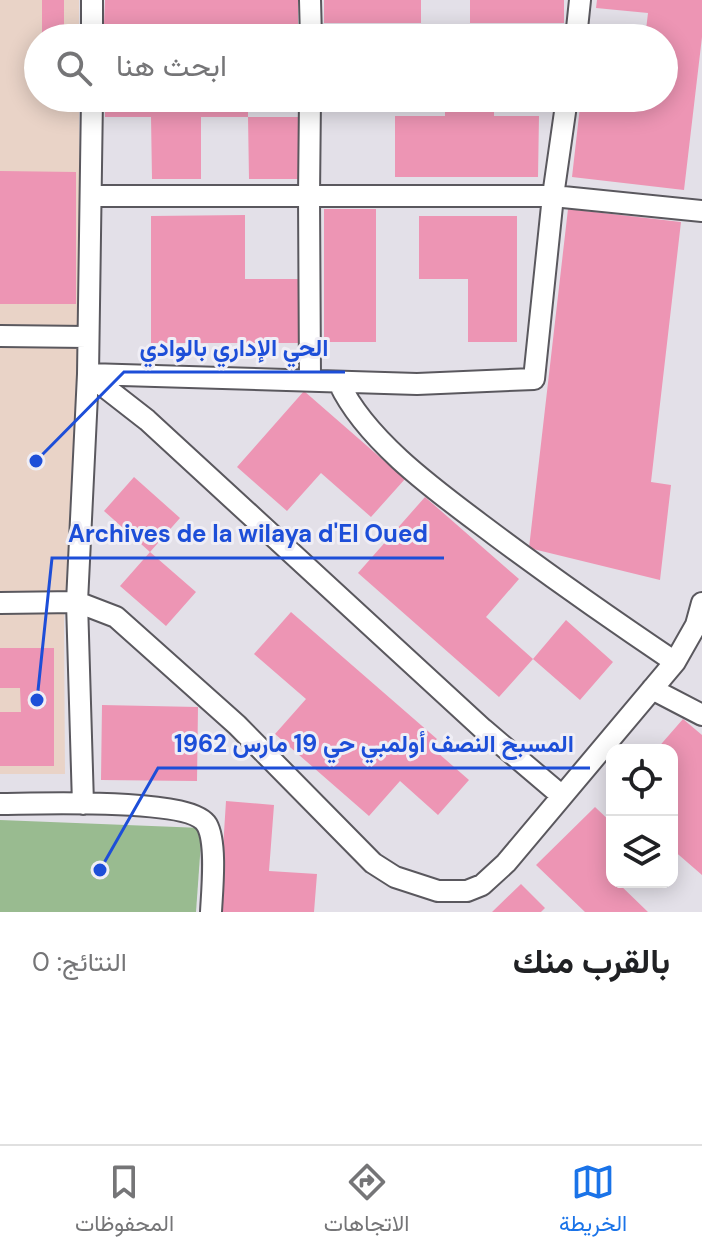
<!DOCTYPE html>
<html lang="ar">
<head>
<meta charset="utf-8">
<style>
  body { margin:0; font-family:"DM Sans",Vazirmatn,sans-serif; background:#f6f6f6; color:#202124; direction:rtl }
  .controls { position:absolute; right:24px; bottom:24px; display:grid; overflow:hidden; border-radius:16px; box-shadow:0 4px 20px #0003 }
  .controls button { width:72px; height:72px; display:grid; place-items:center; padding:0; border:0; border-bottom:2px solid #e0e0e0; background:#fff; color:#202124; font:40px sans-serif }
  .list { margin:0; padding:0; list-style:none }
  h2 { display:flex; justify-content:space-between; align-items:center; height:104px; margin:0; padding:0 32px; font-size:34px }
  h2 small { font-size:26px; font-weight:400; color:#757577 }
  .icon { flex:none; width:44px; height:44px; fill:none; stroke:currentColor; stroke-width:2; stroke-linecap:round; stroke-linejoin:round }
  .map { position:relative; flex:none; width:702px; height:912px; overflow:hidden; direction:ltr }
  .search { position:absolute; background:#fff; box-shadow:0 4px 20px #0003; left:24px; right:24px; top:24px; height:88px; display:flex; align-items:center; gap:20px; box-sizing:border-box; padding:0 28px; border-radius:44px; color:#757577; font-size:30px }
  .sheet { height:232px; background:#fff }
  nav { display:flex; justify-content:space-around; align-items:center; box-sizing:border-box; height:112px; border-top:2px solid #e0e0e0; background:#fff; font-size:22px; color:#757577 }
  nav a { display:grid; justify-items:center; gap:4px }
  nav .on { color:#1a73e8 }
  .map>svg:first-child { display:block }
</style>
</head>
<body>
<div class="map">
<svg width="702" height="912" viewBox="0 0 702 912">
  <rect width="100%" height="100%" fill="#e3e0e8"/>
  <path fill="#e9d3c7" d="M 0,0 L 79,0 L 79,38 L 38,38 L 38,98 L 79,98 L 80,300 L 64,623 L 65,774 L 0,774 Z"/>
  <path fill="#99bb90" d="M 0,820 L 202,828 L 196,912 L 0,912 Z"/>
  <path fill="#ed95b4" d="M 42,0 L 64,0 L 64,33 L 42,33 Z
    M 105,0 L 298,0 L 298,24 L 104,24 Z
    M 324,0 L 421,0 L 421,23 L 324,23 Z
    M 470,0 L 564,0 L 564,23 L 470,23 Z
    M 597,0 L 702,0 L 702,37 L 684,190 L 572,177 L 581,98 L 664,98 L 664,38 L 645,38 L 648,13 L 596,8 Z
    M 105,98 L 248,98 L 248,117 L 201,117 L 201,179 L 152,179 L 151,117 L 105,117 Z
    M 445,98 L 494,98 L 494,116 L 539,116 L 538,177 L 395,177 L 395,116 L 445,116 Z
    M 248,117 L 298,117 L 298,179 L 249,179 Z
    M 0,171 L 76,172 L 76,304 L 0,304 Z
    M 324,209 L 376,209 L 376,342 L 324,342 Z
    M 568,209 L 681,222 L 651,482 L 671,485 L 660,580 L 529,548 Z
    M 245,215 L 245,279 L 298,279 L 298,343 L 151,343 L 151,216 Z
    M 419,216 L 517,216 L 517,342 L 468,342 L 468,279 L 419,279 Z
    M 304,391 L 405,479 L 371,517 L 321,473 L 287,511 L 237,467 Z
    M 134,477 L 180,518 L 150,552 L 196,592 L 166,626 L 120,586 L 150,552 L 104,511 Z
    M 425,497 L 519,579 L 486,617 L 533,659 L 499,697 L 358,573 Z
    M 291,612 L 437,739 L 430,746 L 469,780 L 438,815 L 400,781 L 369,816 L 275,734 L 306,699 L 254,654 Z
    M 566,620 L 613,662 L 580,700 L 533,659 Z
    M 0,648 L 54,648 L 54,766 L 0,766 L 0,712 L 21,712 L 20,688 L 0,688 Z
    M 102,705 L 198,707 L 197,781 L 101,780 Z
    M 683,719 L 702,735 L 702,875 L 672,849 L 672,750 L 656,750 Z
    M 226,801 L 274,805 L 269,871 L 317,874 L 314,912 L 219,912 Z
    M 595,807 L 612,823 L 612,882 L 617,882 L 648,912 L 585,912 L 536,865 Z
    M 521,884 L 545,908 L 541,912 L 492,912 Z"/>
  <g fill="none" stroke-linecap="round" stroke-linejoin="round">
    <g stroke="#5a585e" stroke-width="24">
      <path id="minor" d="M 92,0 L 92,38
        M 310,0 L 311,38
        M 576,38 L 580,0
        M 567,98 L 553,196 L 702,211
        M 93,196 L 309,196 L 310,98
        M 0,336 L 87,337
        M 88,374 L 417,384 L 534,379 L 553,196 L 309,196 L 310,378
        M 88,374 L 147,420 L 483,729 L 562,796
        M 339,383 C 367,443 442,495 495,535 C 554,579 614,621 675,662
        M 0,603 L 77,602 L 116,617 L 237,725 L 373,863 L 395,877 L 438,891 L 467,891 L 482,885 L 506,863 L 675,662 L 696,625 L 702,603
        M 652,689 L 702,715
        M 0,804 C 34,804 191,797 207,825 C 217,843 212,891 211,912
        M 83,804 L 77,602 L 88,374 L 92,98"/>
    </g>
    <use href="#minor" stroke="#fff" stroke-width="20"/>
  </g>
  <path fill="none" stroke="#1d4ed8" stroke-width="3" d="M36 461L124 372H345M37 700L52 558H444M100 870L158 768H590"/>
  <g fill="#1d4ed8" stroke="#f0eef5" stroke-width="3">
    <circle cx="36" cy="461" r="8"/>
    <circle cx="37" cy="700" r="8"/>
    <circle cx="100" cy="870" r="8"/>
  </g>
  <g font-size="24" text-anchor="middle" font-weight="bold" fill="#1d4ed8" stroke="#f0eef5" stroke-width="6" stroke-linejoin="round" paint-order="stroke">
    <text x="234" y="356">الحي الإداري بالوادي</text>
    <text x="248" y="542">Archives de la wilaya d'El Oued</text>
    <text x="374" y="752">المسبح النصف أولمبي حي 19 مارس 1962</text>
  </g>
</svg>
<div class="controls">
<button><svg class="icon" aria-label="locate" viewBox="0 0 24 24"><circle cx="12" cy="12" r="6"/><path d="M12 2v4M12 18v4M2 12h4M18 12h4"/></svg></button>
<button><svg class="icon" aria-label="layers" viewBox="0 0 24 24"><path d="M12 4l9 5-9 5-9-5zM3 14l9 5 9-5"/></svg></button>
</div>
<div class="search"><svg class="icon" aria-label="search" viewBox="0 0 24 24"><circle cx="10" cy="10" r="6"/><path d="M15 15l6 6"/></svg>ابحث هنا</div>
</div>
<section class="sheet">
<h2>بالقرب منك<small>النتائج: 0</small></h2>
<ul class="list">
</ul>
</section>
<nav>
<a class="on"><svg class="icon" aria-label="map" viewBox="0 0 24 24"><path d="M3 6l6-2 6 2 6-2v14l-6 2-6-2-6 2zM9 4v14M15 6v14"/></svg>الخريطة</a>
<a><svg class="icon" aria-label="directions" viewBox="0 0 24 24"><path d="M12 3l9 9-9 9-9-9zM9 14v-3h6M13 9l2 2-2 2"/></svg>الاتجاهات</a>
<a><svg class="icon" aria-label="saved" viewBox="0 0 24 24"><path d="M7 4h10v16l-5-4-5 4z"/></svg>المحفوظات</a>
</nav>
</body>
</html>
